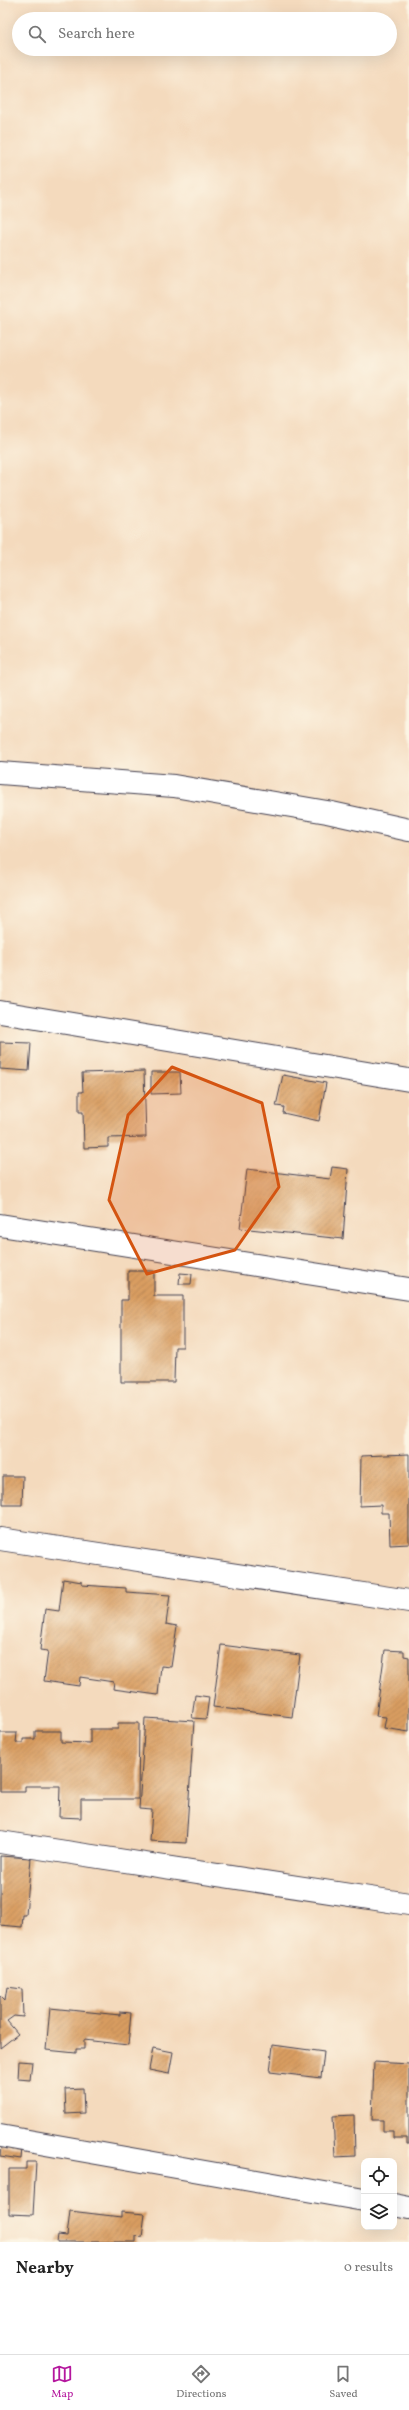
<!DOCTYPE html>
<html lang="en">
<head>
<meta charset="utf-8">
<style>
  body { margin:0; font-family:Vollkorn,serif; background:#f6f6f6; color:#222 }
  .controls { position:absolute; right:12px; bottom:12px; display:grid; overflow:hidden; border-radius:8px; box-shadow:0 4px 16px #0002 }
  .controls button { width:36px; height:36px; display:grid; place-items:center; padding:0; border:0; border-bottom:1px solid #e0e0e0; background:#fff; color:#222; font:20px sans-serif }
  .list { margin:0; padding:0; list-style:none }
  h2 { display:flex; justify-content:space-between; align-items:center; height:52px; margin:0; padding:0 16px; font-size:17px }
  h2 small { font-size:13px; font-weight:400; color:#767676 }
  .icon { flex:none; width:22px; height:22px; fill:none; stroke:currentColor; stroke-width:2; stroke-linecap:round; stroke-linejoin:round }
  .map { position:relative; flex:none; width:409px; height:2242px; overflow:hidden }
  .search { position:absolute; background:#fff; box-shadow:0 4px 16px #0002; left:12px; right:12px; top:12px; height:44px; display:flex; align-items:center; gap:10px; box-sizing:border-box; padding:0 14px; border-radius:22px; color:#767676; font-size:15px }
  .sheet { height:112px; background:#fff }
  nav { display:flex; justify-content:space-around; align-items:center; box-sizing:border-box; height:56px; border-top:1px solid #e0e0e0; background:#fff; font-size:11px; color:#767676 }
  nav a { display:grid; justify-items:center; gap:2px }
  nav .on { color:#b5179e }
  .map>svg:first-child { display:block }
</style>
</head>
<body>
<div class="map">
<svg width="409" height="2242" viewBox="0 0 409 2242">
  <defs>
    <pattern id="building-hatch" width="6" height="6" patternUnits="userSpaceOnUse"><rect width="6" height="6" fill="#d99d61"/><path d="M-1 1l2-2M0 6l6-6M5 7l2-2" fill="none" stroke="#b08051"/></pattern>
  </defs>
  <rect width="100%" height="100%" fill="#fcf5e5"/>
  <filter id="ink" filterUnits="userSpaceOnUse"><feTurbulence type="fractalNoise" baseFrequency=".025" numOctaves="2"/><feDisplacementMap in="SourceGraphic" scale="8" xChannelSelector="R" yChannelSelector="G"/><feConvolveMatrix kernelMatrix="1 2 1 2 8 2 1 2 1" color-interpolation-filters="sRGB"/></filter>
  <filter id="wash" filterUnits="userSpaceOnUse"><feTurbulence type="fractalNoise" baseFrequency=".012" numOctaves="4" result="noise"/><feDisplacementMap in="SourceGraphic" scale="16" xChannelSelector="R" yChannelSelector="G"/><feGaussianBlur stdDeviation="0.9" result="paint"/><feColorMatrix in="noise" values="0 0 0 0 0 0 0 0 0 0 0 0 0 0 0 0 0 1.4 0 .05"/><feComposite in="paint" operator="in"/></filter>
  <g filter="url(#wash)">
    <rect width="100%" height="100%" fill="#f4dabd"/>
    <g id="blocks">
      <path fill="url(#building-hatch)" d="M 0,1042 L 31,1043 L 29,1071 L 0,1069 Z
        M 144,1071 L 146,1137 L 108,1138 L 108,1147 L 84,1148 L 83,1112 L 79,1112 L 79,1092 L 83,1092 L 82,1073 Z
        M 151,1072 L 180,1072 L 181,1093 L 151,1094 Z
        M 283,1075 L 326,1083 L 319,1121 L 283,1113 L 284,1107 L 276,1106 Z
        M 332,1167 L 348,1169 L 343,1239 L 240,1228 L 247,1169 L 330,1179 Z
        M 128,1271 L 154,1271 L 154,1296 L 183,1296 L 183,1347 L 175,1347 L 174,1382 L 121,1382 L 121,1300 L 128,1300 Z
        M 180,1273 L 192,1274 L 191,1284 L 179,1284 Z
        M 409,1454 L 409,1544 L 390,1545 L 389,1513 L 381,1513 L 381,1505 L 360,1506 L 361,1456 Z
        M 3,1476 L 23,1476 L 22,1505 L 3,1505 Z
        M 63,1579 L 82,1582 L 82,1585 L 126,1588 L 126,1592 L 170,1595 L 166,1624 L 177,1626 L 171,1667 L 161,1666 L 158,1695 L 113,1689 L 114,1682 L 80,1677 L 79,1686 L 44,1681 L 48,1651 L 40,1650 L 45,1609 L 59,1611 Z
        M 221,1645 L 300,1655 L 292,1717 L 213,1707 Z
        M 385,1650 L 404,1651 L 404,1656 L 409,1657 L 409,1732 L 384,1728 L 386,1717 L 376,1716 Z
        M 195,1695 L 209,1697 L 206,1719 L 192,1718 Z
        M 145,1718 L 194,1721 L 186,1843 L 150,1841 L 152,1810 L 139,1809 Z
        M 118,1723 L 139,1723 L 138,1799 L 81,1799 L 81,1818 L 59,1817 L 60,1786 L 25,1786 L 25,1792 L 0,1792 L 0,1733 L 17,1733 L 16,1743 L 23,1743 L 23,1739 L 35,1739 L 35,1731 L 61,1731 L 61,1742 L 90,1743 L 90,1729 L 118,1729 Z
        M 0,1856 L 31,1858 L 26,1915 L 23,1915 L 22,1927 L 0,1925 Z
        M 7,1987 L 22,1989 L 23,2017 L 14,2016 L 7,2021 L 18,2034 L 0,2048 L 0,1995 L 5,2000 Z
        M 50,2008 L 120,2015 L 120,2012 L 131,2013 L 128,2045 L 84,2040 L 84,2049 L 76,2049 L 76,2053 L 46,2050 Z
        M 273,2045 L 324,2052 L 321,2078 L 270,2072 Z
        M 153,2048 L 173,2052 L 169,2074 L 149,2070 Z
        M 19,2061 L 32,2062 L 30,2080 L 18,2079 Z
        M 374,2062 L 409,2064 L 409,2144 L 407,2144 L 407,2138 L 393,2138 L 393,2131 L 383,2131 L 383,2120 L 372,2120 Z
        M 83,2088 L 84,2113 L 66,2114 L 65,2089 Z
        M 354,2115 L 355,2156 L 335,2157 L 333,2116 Z
        M 1,2146 L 22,2148 L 21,2159 L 0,2156 Z
        M 26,2162 L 36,2162 L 33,2215 L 9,2214 L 9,2169 L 26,2169 Z
        M 70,2211 L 121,2217 L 121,2212 L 145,2214 L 142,2237 L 136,2236 L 136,2242 L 57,2242 L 58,2235 L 67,2236 Z"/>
    </g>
  </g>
  <g filter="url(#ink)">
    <use href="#blocks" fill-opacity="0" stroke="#423e4e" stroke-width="1"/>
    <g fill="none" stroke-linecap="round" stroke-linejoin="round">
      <g stroke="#423e4e" stroke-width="24">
        <path id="minor" d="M 0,773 L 174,786 L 327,812 L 409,830
          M 0,1012 L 409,1080
          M 0,1225 L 409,1289
          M 0,1539 L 409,1601
          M 0,1842 L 409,1904
          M 0,2136 L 364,2200
          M 394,2205 L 409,2208"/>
      </g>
      <use href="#minor" stroke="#fff" stroke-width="22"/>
    </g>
  </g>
  <path fill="#d45411" fill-opacity="0.2" stroke="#d45411" stroke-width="3" stroke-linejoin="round" d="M 172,1067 L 262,1103 L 279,1187 L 235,1250 L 147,1274 L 109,1200 L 128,1115 Z"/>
</svg>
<div class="controls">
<button><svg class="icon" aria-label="locate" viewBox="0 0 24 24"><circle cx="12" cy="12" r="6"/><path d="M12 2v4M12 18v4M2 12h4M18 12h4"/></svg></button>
<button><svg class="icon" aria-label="layers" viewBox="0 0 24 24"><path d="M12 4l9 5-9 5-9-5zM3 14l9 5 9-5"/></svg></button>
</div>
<div class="search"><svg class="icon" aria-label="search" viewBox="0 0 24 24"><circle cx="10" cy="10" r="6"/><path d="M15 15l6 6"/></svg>Search here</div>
</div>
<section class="sheet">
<h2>Nearby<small>0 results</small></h2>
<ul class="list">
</ul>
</section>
<nav>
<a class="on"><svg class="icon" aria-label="map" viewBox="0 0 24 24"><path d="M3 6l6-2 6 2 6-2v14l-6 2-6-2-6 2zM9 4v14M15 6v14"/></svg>Map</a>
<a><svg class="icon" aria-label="directions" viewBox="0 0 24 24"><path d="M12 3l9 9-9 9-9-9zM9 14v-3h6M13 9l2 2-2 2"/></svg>Directions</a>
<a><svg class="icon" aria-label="saved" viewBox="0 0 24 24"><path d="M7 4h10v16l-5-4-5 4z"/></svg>Saved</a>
</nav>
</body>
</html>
